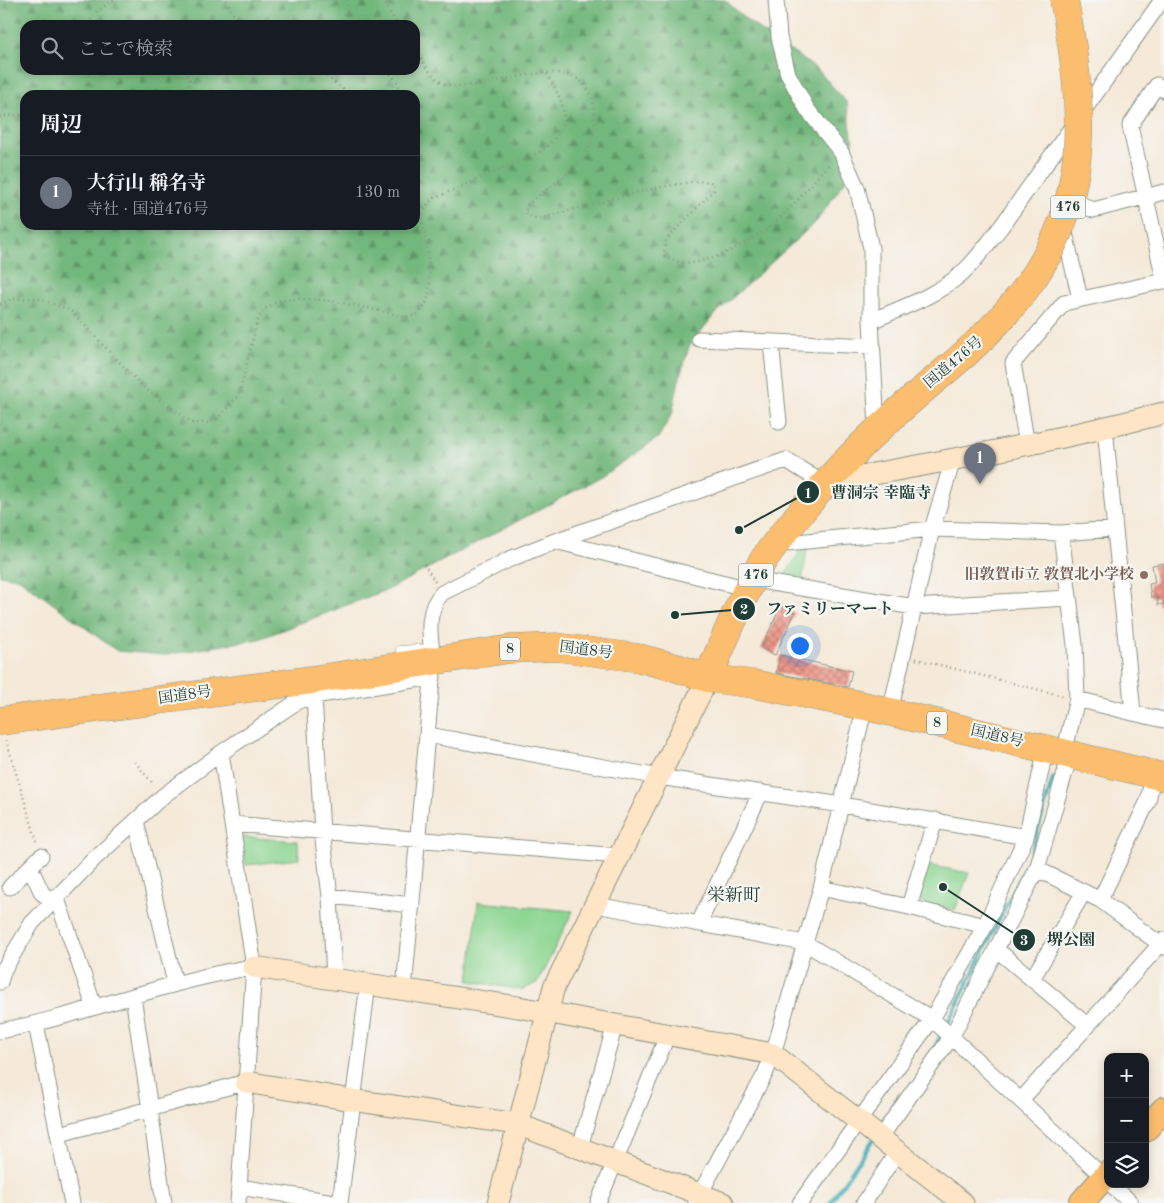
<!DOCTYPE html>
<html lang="ja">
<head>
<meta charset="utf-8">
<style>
  body { margin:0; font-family:"Old Standard TT","Noto Serif JP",serif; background:#20242c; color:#f1f3f6 }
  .controls { position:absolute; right:15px; bottom:15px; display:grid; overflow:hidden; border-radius:10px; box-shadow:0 2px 8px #0003 }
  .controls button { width:45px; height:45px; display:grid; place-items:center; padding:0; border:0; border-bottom:1px solid #363941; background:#171b24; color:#f1f3f6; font:25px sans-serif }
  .you { position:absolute; left:799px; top:645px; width:18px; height:18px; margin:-12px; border:4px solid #fff; border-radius:50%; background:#1a73e8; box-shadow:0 0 0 8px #1a73e833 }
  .badge { display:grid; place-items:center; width:32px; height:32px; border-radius:50%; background:#0b8043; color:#fff; font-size:16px; font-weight:700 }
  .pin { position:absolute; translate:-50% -41px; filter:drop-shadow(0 1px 2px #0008) }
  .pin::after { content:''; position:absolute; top:26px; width:18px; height:15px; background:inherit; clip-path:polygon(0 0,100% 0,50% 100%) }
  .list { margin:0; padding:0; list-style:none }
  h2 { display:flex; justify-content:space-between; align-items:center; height:65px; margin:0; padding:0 20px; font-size:21px }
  h2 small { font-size:16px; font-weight:400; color:#9ea1a6 }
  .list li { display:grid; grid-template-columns:32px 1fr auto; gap:15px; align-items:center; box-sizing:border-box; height:75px; padding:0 20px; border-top:1px solid #363941 }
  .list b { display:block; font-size:19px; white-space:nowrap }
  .list p { margin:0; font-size:16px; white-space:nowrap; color:#9ea1a6 }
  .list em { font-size:16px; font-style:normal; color:#9ea1a6 }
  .icon { flex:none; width:28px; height:28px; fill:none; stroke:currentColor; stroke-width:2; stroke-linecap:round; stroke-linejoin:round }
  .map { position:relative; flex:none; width:1164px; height:1203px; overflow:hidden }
  .search { position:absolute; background:#171b24; box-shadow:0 2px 8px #0003; left:20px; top:20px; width:400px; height:55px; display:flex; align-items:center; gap:12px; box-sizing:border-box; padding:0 18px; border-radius:15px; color:#9ea1a6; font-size:19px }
  .panel { position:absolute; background:#171b24; box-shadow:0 2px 8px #0003; left:20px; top:90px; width:400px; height:140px; border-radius:15px }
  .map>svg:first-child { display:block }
</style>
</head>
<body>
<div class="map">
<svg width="1164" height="1203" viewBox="0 0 1164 1203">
  <defs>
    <pattern id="forest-firs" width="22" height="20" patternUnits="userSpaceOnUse" patternTransform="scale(1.25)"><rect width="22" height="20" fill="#72b77c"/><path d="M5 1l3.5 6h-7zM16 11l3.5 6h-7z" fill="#5d9666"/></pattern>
    <pattern id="building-cross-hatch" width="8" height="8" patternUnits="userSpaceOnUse" patternTransform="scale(1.25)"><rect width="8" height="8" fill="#ee988a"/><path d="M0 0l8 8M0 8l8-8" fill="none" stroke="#c07d72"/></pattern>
  </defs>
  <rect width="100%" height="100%" fill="#f6f6f2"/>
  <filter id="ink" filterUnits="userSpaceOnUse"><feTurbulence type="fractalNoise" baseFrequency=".02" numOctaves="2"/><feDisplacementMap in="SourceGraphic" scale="10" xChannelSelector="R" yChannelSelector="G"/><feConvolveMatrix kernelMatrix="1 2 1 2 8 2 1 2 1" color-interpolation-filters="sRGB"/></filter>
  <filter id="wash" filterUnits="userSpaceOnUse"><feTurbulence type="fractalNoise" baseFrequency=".0096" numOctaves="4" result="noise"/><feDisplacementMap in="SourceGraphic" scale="20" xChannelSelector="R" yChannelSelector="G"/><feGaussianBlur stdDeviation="1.12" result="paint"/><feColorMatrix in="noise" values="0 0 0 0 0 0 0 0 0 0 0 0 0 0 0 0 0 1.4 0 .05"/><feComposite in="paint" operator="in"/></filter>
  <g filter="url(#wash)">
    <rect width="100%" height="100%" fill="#f5e9d8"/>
    <path fill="url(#forest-firs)" stroke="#487a58" fill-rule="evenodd" d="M 0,0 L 725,0 L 749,22 L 818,70 L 847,103 L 853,143 L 845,181 L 817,221 L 714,315 L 689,347 L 679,380 L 672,414 L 658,438 L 601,477 L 389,589 L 259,639 L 164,655 L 117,651 L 18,578 L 0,575 ZM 25,25 L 415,25 L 415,70 L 25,70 ZM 25,95 L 415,95 L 415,225 L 25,225 Z"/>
    <path fill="#8dd692" stroke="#568a63" d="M 802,548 L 807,548 L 802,582 L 783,578 Z
      M 241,837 L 298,841 L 299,859 L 246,865 Z
      M 928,865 L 969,873 L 955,910 L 918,901 Z
      M 478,902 L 573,911 L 538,982 L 522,990 L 469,981 Z"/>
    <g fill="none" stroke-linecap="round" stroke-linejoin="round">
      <path stroke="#3eafb8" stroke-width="4" d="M 946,1027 L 1030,857 L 1053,778
        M 933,1051 L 942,1033
        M 830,1203 L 873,1140"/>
    </g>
    <g id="blocks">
      <path fill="url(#building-cross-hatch)" d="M 1164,563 L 1164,604 L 1158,605 L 1157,597 L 1151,597 L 1149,584 L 1155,583 L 1152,565 Z
        M 781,606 L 795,613 L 775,655 L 761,648 Z
        M 780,655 L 852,671 L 848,687 L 776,673 Z"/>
    </g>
  </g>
  <g filter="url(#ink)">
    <use href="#blocks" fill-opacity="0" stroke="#8a9386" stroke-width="1"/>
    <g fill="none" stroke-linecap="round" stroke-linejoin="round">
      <g stroke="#8a9386" stroke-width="9">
        <path id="lane" d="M 400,650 L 430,648"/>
      </g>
      <g stroke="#8a9386" stroke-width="17">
        <path id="street" d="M 776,0 L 779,37 L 788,74 L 807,109 L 841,152 L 857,188 L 871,248 L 871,321 L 877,428
          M 1164,90 L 1157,85 L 1130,126 L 1164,279
          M 1080,299 L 1063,224 L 1079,203 L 1093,210 L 1164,192
          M 871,321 C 901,308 936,296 961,274 C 976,261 988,243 1001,227 L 1162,0
          M 699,339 L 873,346
          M 771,342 L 779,422
          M 1027,445 L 1013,363 L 1064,303 L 1164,281
          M 1061,533 L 1075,645 L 1077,699 L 1064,753
          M 555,541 L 749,589
          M 776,544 L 932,529 L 1061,533 L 1114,529
          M 754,580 L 914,607 L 1068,598
          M 432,651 C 429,631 427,609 442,593 L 510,559 L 555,541 L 786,460 L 823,483
          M 314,696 L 322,832 L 330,896 L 334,978
          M 1077,699 L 1133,713 L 1105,428
          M 890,712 L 932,529 L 953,460
          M 1133,713 L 1164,720
          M 428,735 L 659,777 L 842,805 L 1026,837
          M 221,753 L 254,967 L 238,1203
          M 136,821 L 175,983
          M 232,824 L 619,856
          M 30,867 L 42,893 L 52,901
          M 1037,869 L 1100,900 L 1164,947
          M 10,887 L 41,856
          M 821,888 L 909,907 L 985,926
          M 56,896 L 94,1006
          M 330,896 L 412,905
          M 1100,900 L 1148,801 L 1153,775
          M 596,905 L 805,943 L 932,1019 L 1108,1181
          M 909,907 L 935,820
          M 699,923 L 761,792
          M 996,949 L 1088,1026
          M 1032,979 L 1084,892
          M 0,982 L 4,969 L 32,923 L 94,859 L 163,796 L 221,753 L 298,701 L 314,696 L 433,677
          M 404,989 L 433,669
          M 133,996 L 164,1203
          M 36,1024 L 72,1203
          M 0,1031 C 86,1015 167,980 254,967
          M 1021,1100 L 1164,940
          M 60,1134 L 246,1082
          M 880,1138 L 952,1036 L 1037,869 L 1070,755
          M 580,1147 L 615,1025
          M 1111,1184 L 1131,1203
          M 239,1187 L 340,1203
          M 696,1201 L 765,1074 L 773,1054 L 821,888 L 865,706
          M 340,1203 L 368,984
          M 598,1203 L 668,1034
          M 800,1203 L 932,1019 L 985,926 L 1026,837 L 1046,749
          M 864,1203 L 897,1152"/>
      </g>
      <g stroke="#8a9386" stroke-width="23">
        <path id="secondary" d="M 823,483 C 937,463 1051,442 1164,413
          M 254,967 L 518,1007 L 773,1054 L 963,1203
          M 246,1082 L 352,1100 L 517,1124 L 723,1203
          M 498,1203 L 554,987 L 708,678"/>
      </g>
      <g stroke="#8a9386" stroke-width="26">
        <path id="primary" d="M 1145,1130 L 1164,1109
          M 1081,1203 L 1108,1173"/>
      </g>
      <g stroke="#8a9386" stroke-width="29">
        <path id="highway" d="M 708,678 C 724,640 740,601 761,564 C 770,549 782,535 793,522 C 837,465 889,417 944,372
          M 0,721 L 311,680 L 510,649 L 557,647 L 639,658 L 677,668 L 708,678 L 753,684 L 865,706 L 1164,777"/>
      </g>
      <path stroke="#8a9386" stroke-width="2.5" stroke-dasharray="1 4" stroke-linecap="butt" d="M 226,0 L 237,21 L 243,25
        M 347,0 L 348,13 L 353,25
        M 382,0 L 398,25
        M 92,25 L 91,18 L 97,11 L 115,0
        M 415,50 C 423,61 431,78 445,84 C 479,99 587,35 594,110 C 600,162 561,176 527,205 L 525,213 L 534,218 L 543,218 C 569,211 696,173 713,183 L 714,190 L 666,240 L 664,255 C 689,279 752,242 774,223 C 795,206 812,182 831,162
        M 185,70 L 189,80 L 189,95
        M 319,70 L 350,95
        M 387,70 L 398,83 L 401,95
        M 0,116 L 25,115
        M 0,304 L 12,299 L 37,298 L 70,310 L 143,387 L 192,423 L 209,423 L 217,419 L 239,395 L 257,322 C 261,313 265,307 275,303 C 304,290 374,310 406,317 C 445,317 425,241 422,217 L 428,203 L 435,198 L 540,152 C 575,124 566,107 546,72
        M 424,564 L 436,583
        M 916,659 L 1064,696
        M 6,740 L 38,845
        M 135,762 L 154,785"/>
      <use href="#lane" stroke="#fff" stroke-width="8"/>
      <use href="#street" stroke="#fff" stroke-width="15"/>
      <use href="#secondary" stroke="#fde5c5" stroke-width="21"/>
      <use href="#primary" stroke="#fbbd6e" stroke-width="24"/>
      <use href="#highway" stroke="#fbbd6e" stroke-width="28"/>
      <g stroke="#8a9386" stroke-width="29" stroke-linecap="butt">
        <path id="highway-bridge" d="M 944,372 C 1080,259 1097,168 1064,0"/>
      </g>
      <use href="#highway-bridge" stroke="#fbbd6e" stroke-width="28"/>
    </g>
  </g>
  <circle fill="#8d6e63" stroke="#f6f6f2" stroke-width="2" cx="1144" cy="575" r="5"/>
  <g text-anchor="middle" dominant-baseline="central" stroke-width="4.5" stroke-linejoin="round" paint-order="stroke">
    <g fill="#f6f6f2" stroke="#60746d" stroke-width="1">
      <rect x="1050.5" y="195.5" width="35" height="23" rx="4"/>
      <rect x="738.5" y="563.5" width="35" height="23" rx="4"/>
      <rect x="500" y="637.5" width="20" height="23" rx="4"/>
      <rect x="927" y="711.5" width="20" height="23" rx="4"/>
    </g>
    <g font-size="14" font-weight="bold" fill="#1f3d34">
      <text x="1068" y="207">476</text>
      <text x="756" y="575">476</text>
      <text x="510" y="649">8</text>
      <text x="937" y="723">8</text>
    </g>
    <g font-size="15" fill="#1f3d34" stroke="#f6f6f2">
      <text transform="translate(954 363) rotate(-40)">国道476号</text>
      <text transform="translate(586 651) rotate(7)">国道8号</text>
      <text transform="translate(185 696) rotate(-8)">国道8号</text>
      <text transform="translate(997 737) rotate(13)">国道8号</text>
    </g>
    <g font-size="15" font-weight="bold" fill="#785e54" stroke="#f6f6f2" text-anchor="end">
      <text x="1134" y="575">旧敦賀市立 敦賀北小学校</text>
    </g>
    <g font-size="18" fill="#1f3d34" stroke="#f6f6f2">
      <text x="734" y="896">栄新町</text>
    </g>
  </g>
  <path fill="none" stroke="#1f3d34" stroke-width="2" d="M739 530L808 492M675 615L744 609M943 887L1024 940"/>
  <g fill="#1f3d34" stroke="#f6f6f2" stroke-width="2">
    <circle cx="739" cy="530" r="5"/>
    <circle cx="675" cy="615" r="5"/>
    <circle cx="943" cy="887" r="5"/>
    <circle cx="808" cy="492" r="12"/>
    <circle cx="744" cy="609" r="12"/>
    <circle cx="1024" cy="940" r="12"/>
  </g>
  <g font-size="15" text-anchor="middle" font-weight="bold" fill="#fff">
    <text x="808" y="498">1</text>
    <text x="744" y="614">2</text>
    <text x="1024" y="945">3</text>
  </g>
  <g font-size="16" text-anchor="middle" font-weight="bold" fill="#1f3d34" stroke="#f6f6f2" stroke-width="4.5" stroke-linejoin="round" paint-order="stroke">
    <text x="881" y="498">曹洞宗 幸臨寺</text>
    <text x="830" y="614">ファミリーマート</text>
    <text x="1071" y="945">堺公園</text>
  </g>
</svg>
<div class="controls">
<button>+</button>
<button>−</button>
<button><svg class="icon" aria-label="layers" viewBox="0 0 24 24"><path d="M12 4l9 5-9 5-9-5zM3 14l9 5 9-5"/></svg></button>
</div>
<div class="you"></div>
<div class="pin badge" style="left:980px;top:484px;background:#6b7280">1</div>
<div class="search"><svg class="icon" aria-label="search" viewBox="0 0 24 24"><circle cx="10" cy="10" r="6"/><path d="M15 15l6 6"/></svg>ここで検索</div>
<section class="panel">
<h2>周辺<small></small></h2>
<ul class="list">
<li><span class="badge" style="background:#6b7280">1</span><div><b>大行山 稱名寺</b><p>寺社 · 国道476号</p></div><em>130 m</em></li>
</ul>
</section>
</div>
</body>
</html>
